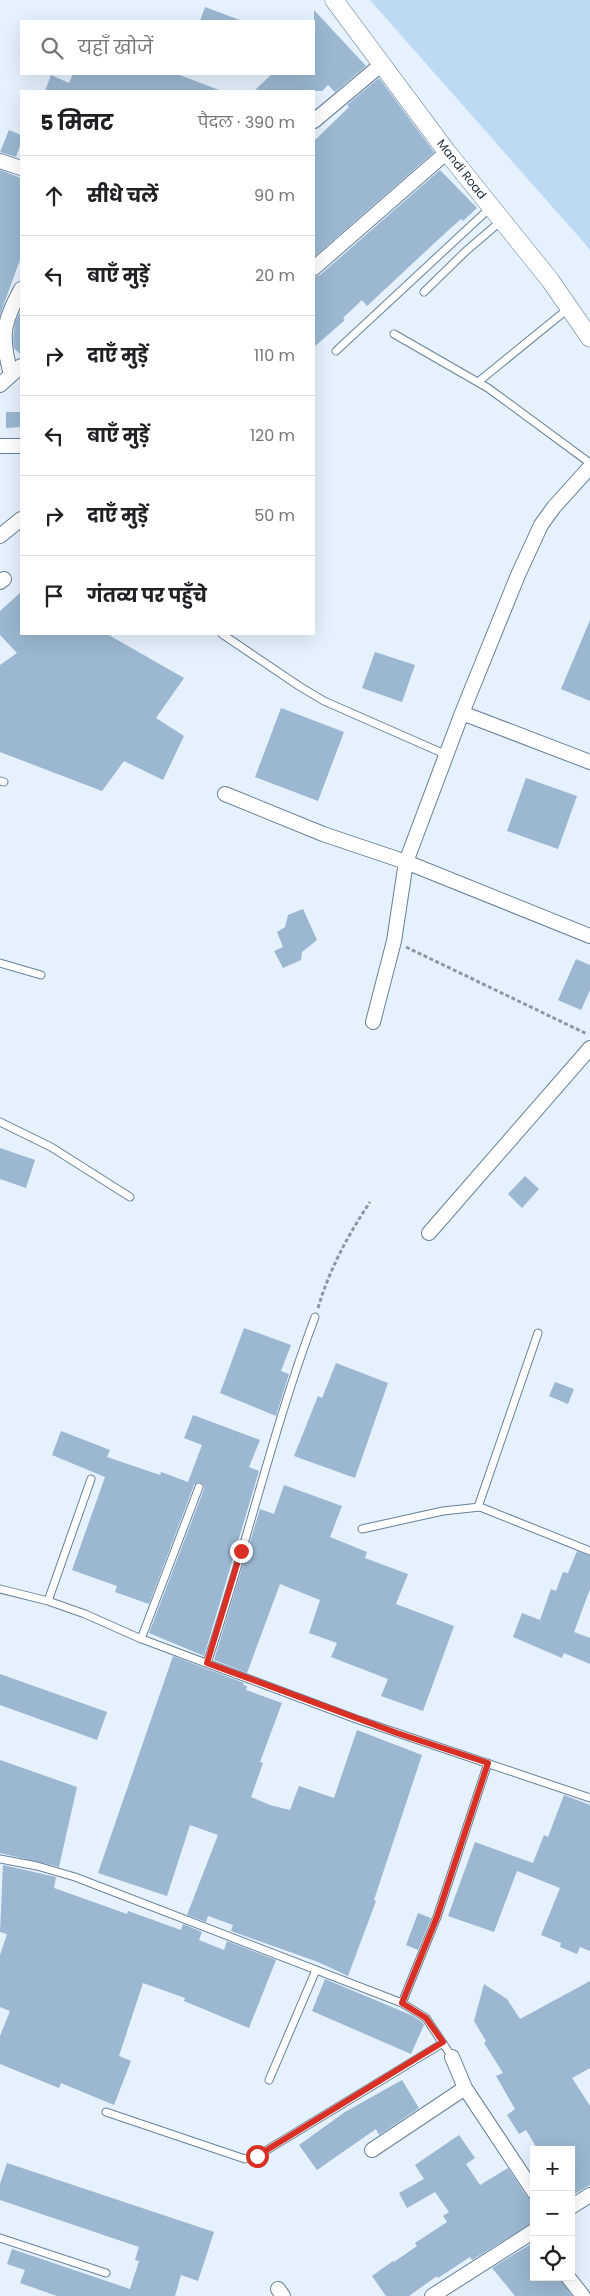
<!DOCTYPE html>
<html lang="hi">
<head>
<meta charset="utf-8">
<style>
  body { margin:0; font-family:Poppins,"Noto Sans Devanagari",sans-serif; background:#f6f6f6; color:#202124 }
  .controls { position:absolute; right:15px; bottom:15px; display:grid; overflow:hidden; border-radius:0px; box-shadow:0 5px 20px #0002 }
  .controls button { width:45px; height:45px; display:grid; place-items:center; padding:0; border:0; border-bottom:1px solid #e0e0e0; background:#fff; color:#202124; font:25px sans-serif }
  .stop { position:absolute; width:15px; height:15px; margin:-11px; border:4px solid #d93025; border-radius:50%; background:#fff }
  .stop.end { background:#d93025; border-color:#fff; box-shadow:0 1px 5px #0008 }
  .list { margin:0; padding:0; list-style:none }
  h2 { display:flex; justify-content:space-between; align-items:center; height:65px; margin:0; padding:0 20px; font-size:21px }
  h2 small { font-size:16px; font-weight:400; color:#757577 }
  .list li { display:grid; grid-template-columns:32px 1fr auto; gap:15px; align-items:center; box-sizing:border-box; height:80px; padding:0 20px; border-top:1px solid #e0e0e0 }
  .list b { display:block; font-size:19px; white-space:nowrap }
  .list em { font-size:16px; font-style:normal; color:#757577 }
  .icon { flex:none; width:28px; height:28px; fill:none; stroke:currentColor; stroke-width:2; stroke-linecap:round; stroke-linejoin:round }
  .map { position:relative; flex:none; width:590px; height:2296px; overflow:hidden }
  .search { position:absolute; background:#fff; box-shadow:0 5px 20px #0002; left:20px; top:20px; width:295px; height:55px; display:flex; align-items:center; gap:12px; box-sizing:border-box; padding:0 18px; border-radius:0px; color:#757577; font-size:19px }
  .panel { position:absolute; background:#fff; box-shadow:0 5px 20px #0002; left:20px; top:90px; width:295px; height:545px; border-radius:0px }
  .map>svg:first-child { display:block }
</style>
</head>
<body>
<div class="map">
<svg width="590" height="2296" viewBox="0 0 590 2296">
  <rect width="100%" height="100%" fill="#e5f1fc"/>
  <path fill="#bddaf5" d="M 370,0 L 590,0 L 590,251 L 586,245 Z"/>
  <path fill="#9bb7d1" d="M 205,7 L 240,20 L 239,21 L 200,21 Z
    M 314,10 L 366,66 L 335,92 L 328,85 L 322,91 L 254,91 L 272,74 L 314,74 Z
    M 73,74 L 177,74 L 219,90 L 45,91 L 51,75 L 69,83 Z
    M 379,78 L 434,152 L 314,257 L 314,141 L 349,107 L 347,105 Z
    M 9,130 L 21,135 L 21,143 L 16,157 L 0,152 Z
    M 0,170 L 21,178 L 21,257 L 0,315 Z
    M 440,170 L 477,208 L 463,221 L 461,219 L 442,236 L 367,306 L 362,300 L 343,318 L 345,320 L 314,347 L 314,277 L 320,275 Z
    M 21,309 L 21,355 L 14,348 L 13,339 L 15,323 Z
    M 6,412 L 21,412 L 21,427 L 6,428 Z
    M 21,592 L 21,634 L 107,634 L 184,678 L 156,718 L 184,736 L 163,780 L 124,761 L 102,791 L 0,752 L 0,665 L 17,653 L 0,635 L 0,611 Z
    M 590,620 L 590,701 L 561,689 Z
    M 375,652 L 415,665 L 402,702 L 362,688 Z
    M 281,708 L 344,732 L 318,801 L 255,777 Z
    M 526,778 L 577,796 L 558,849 L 507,831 Z
    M 303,909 L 317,940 L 302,952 L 301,960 L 283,968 L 274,951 L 283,947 L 277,932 L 285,927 L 288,915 Z
    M 576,959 L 590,965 L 590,990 L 581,1010 L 558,1000 Z
    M 0,1148 L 35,1160 L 26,1188 L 0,1179 Z
    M 525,1176 L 539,1189 L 522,1208 L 508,1194 Z
    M 244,1328 L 291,1345 L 281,1371 L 289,1374 L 276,1416 L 220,1393 Z
    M 336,1363 L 388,1383 L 355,1478 L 294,1456 L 318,1396 L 322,1398 Z
    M 555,1382 L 574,1389 L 568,1404 L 549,1396 Z
    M 193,1415 L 260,1440 L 249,1467 L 259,1471 L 204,1656 L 149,1633 L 204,1489 L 203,1484 L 199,1482 L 194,1485 L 149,1604 L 115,1592 L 117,1586 L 72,1570 L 105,1477 L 52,1455 L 61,1431 L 110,1450 L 107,1457 L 160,1475 L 161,1472 L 188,1482 L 202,1445 L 184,1438 Z
    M 284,1485 L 342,1506 L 330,1537 L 367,1552 L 365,1558 L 408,1574 L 396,1604 L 454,1626 L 423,1711 L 381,1696 L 388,1679 L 331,1657 L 337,1643 L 309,1633 L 320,1600 L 280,1584 L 247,1673 L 214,1660 L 260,1509 L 274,1514 Z
    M 577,1551 L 590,1556 L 590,1589 L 574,1632 L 590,1638 L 590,1664 L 564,1653 L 562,1658 L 513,1637 L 522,1613 L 540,1620 L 551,1589 L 556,1591 L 563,1572 L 568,1573 Z
    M 173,1656 L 244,1683 L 243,1685 L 247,1686 L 246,1690 L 282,1703 L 260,1762 L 263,1763 L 251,1797 L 270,1805 L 290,1810 L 299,1786 L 334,1798 L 357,1730 L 422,1755 L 374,1900 L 376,1901 L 348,1976 L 318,1962 L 231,1931 L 233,1925 L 208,1916 L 206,1922 L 187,1915 L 218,1835 L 190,1825 L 167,1896 L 98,1873 Z
    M 0,1674 L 107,1712 L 97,1740 L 0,1705 Z
    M 0,1760 L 77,1787 L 59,1867 L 0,1853 Z
    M 564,1795 L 590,1805 L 590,1951 L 580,1947 L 577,1954 L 560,1947 L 561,1943 L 541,1935 L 560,1888 L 517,1871 L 494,1932 L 448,1916 L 475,1842 L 533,1863 L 544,1835 L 548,1837 Z
    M 3,1865 L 56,1877 L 54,1888 L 127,1914 L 128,1911 L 181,1930 L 183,1924 L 202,1932 L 199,1940 L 224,1950 L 227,1941 L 276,1960 L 249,2028 L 184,2001 L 185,1998 L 143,1983 L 119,2056 L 131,2061 L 114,2105 L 61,2083 L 59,2088 L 0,2064 L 0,2036 L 10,2011 L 0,2007 L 0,1955 L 7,1934 L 0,1932 Z
    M 418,1913 L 431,1918 L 418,1950 L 406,1945 Z
    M 325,1979 L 411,2015 L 422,2022 L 424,2025 L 411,2054 L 312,2011 Z
    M 590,1981 L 590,2068 L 572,2078 L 590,2106 L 590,2185 L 571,2196 L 571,2150 L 538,2150 L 526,2130 L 519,2134 L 507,2115 L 515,2109 L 496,2076 L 503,2073 L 484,2043 L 486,2041 L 474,2021 L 484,1984 L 507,1999 L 520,2019 Z
    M 402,2080 L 419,2108 L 379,2135 L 376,2129 L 317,2170 L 299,2145 L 345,2112 Z
    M 459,2135 L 475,2158 L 466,2164 L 480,2185 L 508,2168 L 527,2197 L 534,2201 L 534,2222 L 472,2260 L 470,2257 L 438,2278 L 437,2276 L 409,2296 L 386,2296 L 372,2276 L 393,2261 L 394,2262 L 417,2246 L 415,2243 L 447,2222 L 443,2216 L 449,2212 L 435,2192 L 407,2208 L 399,2193 L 424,2179 L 415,2165 Z
    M 7,2163 L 214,2232 L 198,2281 L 181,2275 L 175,2296 L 57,2296 L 20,2283 L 25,2270 L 7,2264 L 12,2249 L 130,2289 L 139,2261 L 135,2260 L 139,2247 L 0,2200 L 0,2184 Z
    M 534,2242 L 534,2277 L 559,2277 L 572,2296 L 515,2296 L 492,2268 Z"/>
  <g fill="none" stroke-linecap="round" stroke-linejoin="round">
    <g stroke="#67819a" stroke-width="9">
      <path id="service" d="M 424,292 L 466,251 L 501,221
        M 394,334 L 488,388 L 590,463
        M 336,351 L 491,207
        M 478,382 L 569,308
        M 222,634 L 299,686 L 324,701 L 447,755
        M 0,781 L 4,782
        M 0,963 L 41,975
        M 0,1122 L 51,1147 L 130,1197
        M 478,1507 L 538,1333
        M 362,1529 L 443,1511 L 480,1507 L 590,1551
        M 0,1589 L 48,1601 L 85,1614 L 139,1638 L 356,1719 L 590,1798
        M 48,1601 L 91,1479
        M 141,1639 L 199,1487
        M 207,1663 C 246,1549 272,1431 315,1317
        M 0,1859 L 37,1866 L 75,1877 L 402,2003 L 426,2018 L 452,2057
        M 402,2003 L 437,1917 L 488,1763
        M 269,2080 L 316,1970
        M 106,2112 L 245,2159 L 257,2156 L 443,2043
        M 0,2238 L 106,2273"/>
    </g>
    <g stroke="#67819a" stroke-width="16">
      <path id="minor" d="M 314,121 L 382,64
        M 0,161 L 21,168
        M 314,268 L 447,152
        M 11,374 C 0,335 3,324 21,289
        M 0,385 L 21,366
        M 0,446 L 21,446
        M 0,536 L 21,519
        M 0,582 L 4,579
        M 462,713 L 590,762
        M 225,794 L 323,834 L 406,862 L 590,936
        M 373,1022 L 394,941 L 406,862 L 462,713 L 518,575 L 541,525 L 554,507 L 590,467
        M 429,1233 L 590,1048
        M 452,2057 L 465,2088 L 534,2192
        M 372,2150 L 465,2088
        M 571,2207 L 590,2195
        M 568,2277 L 583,2296
        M 278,2289 L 283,2296
        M 432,2296 L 534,2231"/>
    </g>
    <g stroke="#67819a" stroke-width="19">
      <path id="tertiary" d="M 334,0 L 447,152 L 550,280 L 590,338"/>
    </g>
    <path stroke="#8d98a3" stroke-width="3" stroke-dasharray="4 2.5" stroke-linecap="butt" d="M 406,947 L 587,1034
      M 318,1308 C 329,1270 348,1235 370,1202"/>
    <use href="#service" stroke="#fff" stroke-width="7"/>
    <use href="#minor" stroke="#fff" stroke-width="14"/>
    <use href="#tertiary" stroke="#fff" stroke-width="18"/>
  </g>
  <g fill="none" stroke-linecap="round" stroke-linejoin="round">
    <path stroke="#d93025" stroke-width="6" d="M 241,1551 L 207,1663 L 397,1733 L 488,1763 L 437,1917 L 402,2003 L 426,2018 L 443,2042 L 257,2156"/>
  </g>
  <g text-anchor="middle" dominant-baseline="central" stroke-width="4.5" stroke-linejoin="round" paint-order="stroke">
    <g font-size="12" fill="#26313b" stroke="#fff">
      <text transform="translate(462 169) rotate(52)">Mandi Road</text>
    </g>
  </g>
</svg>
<div class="controls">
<button>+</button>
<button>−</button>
<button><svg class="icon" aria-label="locate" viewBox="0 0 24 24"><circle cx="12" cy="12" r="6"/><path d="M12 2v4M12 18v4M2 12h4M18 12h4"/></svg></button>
</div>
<div class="stop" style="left:257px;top:2156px"></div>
<div class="stop end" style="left:241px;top:1551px"></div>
<div class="search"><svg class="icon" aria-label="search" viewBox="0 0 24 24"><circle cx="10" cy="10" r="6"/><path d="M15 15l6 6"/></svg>यहाँ खोजें</div>
<section class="panel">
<h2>5 मिनट<small>पैदल · 390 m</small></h2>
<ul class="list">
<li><svg class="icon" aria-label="ahead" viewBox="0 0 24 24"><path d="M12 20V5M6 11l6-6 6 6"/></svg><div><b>सीधे चलें</b></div><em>90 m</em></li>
<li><svg class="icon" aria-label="left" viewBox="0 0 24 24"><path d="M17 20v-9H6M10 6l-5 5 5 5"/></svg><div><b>बाएँ मुड़ें</b></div><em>20 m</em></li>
<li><svg class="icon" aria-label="right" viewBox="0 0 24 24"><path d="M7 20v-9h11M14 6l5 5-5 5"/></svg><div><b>दाएँ मुड़ें</b></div><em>110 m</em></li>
<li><svg class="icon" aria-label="left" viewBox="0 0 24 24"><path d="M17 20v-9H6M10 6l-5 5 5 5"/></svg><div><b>बाएँ मुड़ें</b></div><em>120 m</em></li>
<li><svg class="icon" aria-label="right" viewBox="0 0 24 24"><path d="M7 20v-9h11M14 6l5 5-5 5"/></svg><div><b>दाएँ मुड़ें</b></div><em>50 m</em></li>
<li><svg class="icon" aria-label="arrive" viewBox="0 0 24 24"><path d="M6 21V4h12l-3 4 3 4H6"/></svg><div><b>गंतव्य पर पहुँचे</b></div></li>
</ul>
</section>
</div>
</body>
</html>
